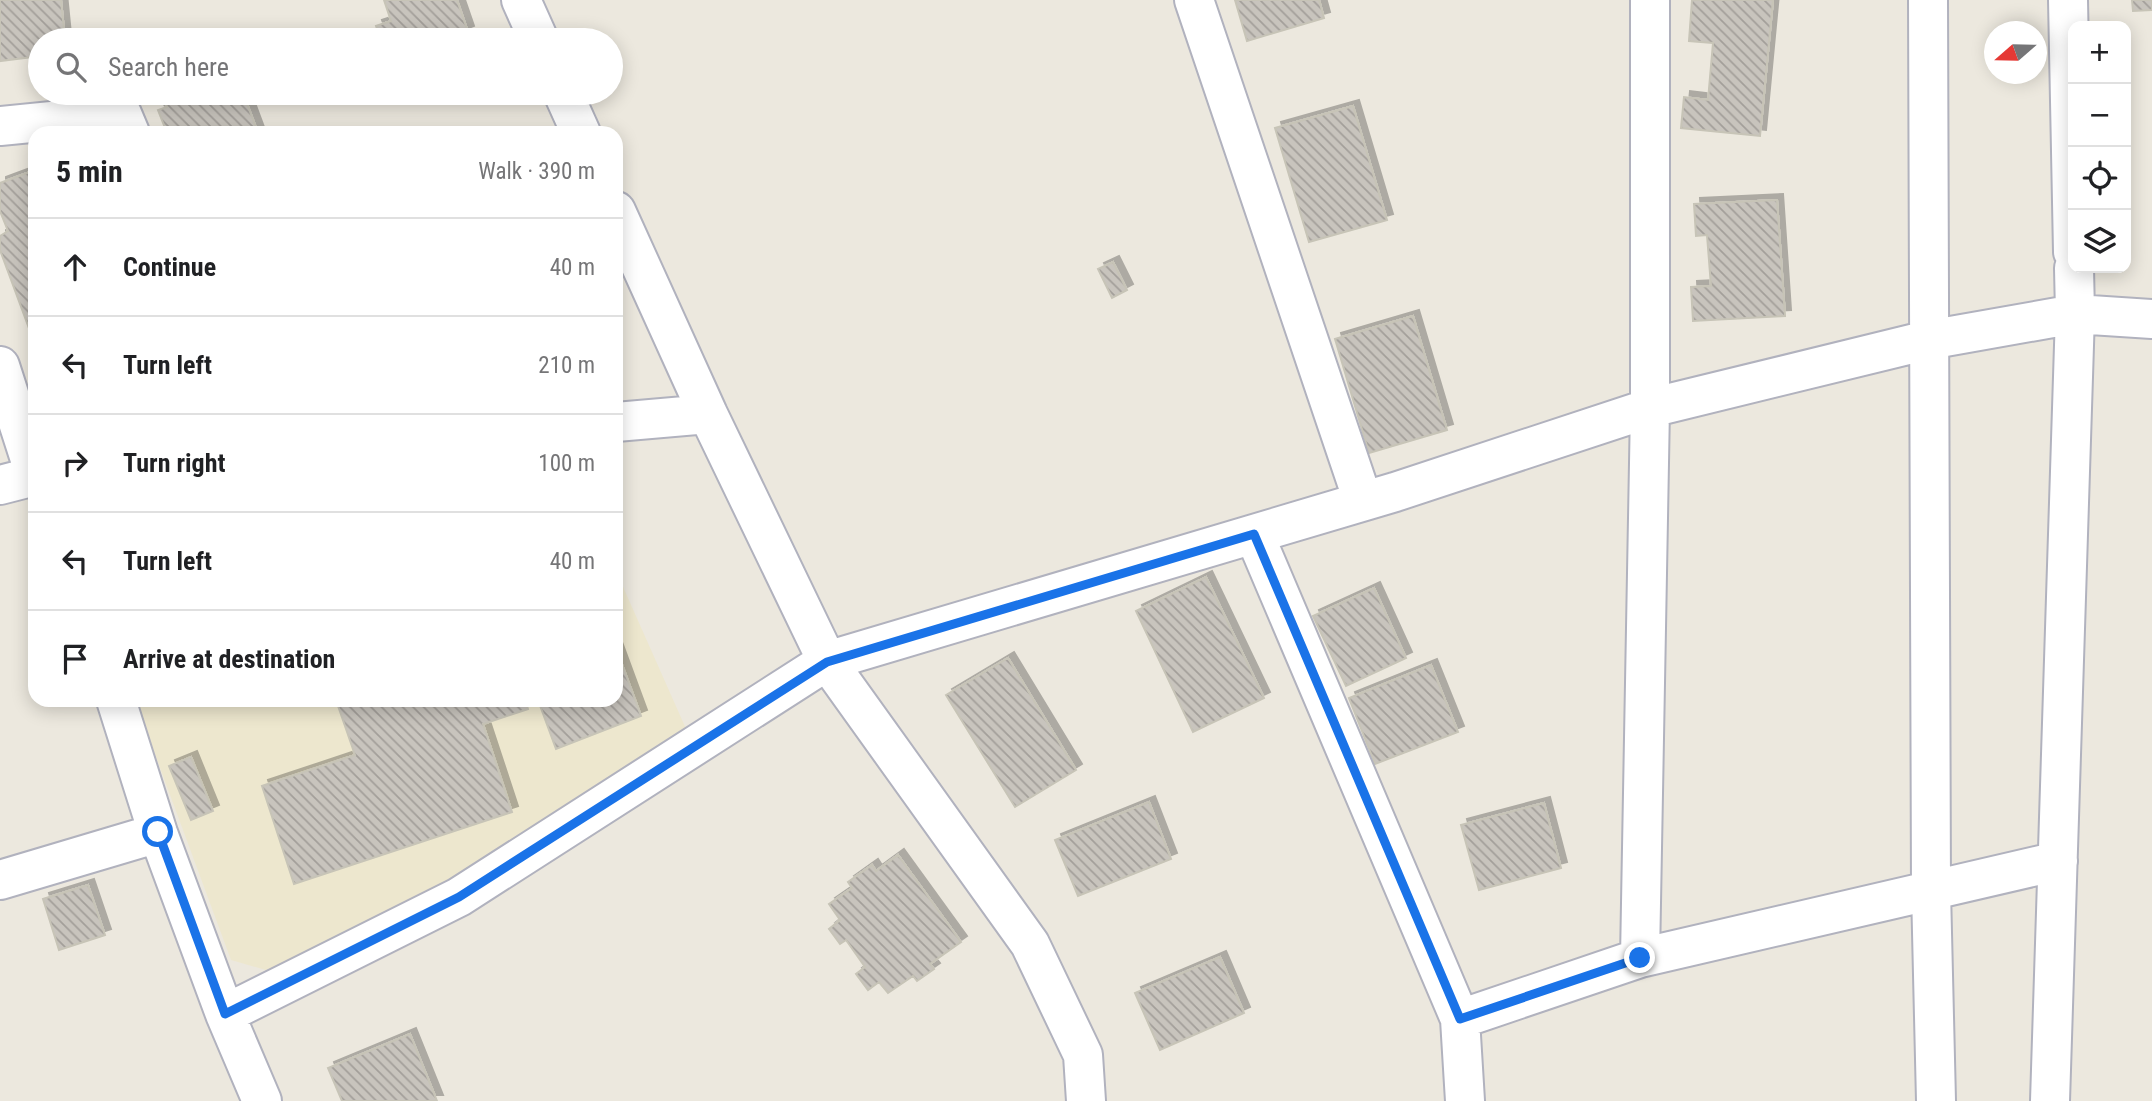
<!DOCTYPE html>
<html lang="en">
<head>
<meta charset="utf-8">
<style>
  body { margin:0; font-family:"Roboto Condensed",sans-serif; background:#f6f6f6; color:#202124 }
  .controls { position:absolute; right:21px; top:21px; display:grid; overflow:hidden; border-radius:14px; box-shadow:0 4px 18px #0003 }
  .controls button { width:63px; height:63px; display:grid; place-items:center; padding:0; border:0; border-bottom:2px solid #e0e0e0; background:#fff; color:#202124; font:35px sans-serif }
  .compass { position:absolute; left:1984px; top:21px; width:63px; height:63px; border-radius:50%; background:#fff; box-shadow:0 4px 18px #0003; rotate:250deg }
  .stop { position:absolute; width:21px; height:21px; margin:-16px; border:5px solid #1a73e8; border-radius:50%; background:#fff }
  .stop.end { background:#1a73e8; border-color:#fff; box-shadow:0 2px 7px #0008 }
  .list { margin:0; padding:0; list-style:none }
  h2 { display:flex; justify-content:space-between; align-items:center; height:91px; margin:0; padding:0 28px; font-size:30px }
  h2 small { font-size:23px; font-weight:400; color:#757577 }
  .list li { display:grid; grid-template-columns:46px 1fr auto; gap:21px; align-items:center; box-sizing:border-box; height:98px; padding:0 28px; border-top:2px solid #e0e0e0 }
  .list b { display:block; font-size:26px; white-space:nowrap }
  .list em { font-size:23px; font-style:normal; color:#757577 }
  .icon { flex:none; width:38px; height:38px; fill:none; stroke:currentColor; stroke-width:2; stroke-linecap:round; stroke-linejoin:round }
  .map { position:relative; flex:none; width:2152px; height:1101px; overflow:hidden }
  .search { position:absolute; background:#fff; box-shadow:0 4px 18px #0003; left:28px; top:28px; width:595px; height:77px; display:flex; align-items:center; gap:18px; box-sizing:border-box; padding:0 24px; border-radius:38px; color:#757577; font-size:26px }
  .panel { position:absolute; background:#fff; box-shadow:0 4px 18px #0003; left:28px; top:126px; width:595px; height:581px; border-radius:21px }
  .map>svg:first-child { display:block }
</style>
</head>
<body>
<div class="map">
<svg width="2152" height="1101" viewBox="0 0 2152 1101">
  <defs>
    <pattern id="building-back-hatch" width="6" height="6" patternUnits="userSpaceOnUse" patternTransform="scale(1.75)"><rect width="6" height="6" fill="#c8c4bd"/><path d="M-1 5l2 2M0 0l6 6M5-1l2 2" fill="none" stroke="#a39f9a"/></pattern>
    <filter id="shadow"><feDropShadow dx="6" dy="-6" stdDeviation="0" flood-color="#0004"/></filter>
  </defs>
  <rect width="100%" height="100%" fill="#ece8de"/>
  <path fill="#ede7ce" d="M 616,571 L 687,731 L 459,884 L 266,970 L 231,960 L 135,700 L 616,700 Z"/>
  <path fill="url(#building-back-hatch)" stroke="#c7c4b7" stroke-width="2" filter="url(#shadow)" d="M 0,0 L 61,0 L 65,40 L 40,40 L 40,56 L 0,61 Z
    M 384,0 L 457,0 L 468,32 L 446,40 L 381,40 L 376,26 L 391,21 Z
    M 1235,0 L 1319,0 L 1324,18 L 1247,41 Z
    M 1692,0 L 1773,0 L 1760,136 L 1681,128 L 1684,97 L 1708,100 L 1713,43 L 1689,41 Z
    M 2132,0 L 2152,0 L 2152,10 L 2133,11 Z
    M 161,93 L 243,93 L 258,133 L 167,133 L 158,110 L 167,107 Z
    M 1353,106 L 1387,220 L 1309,242 L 1275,128 Z
    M 35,170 L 35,338 L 33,339 L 0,250 L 0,236 L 8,231 L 0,211 L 0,183 Z
    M 1777,200 L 1785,316 L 1693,321 L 1691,287 L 1711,286 L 1707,235 L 1696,236 L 1694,204 Z
    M 1113,262 L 1127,290 L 1112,298 L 1098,269 Z
    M 1413,316 L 1447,430 L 1369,453 L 1335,339 Z
    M 1206,577 L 1264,698 L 1193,732 L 1136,611 Z
    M 1374,588 L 1406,658 L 1346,686 L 1313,616 Z
    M 616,648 L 641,716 L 556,749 L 538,700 L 616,700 Z
    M 1008,658 L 1076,770 L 1015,807 L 946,695 Z
    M 1431,665 L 1458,732 L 1375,764 L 1349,698 Z
    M 336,700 L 525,700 L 528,709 L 483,724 L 512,812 L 294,884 L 262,786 L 355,755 Z
    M 191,757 L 213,811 L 191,820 L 169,766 Z
    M 1149,802 L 1171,859 L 1078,896 L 1055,840 Z
    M 1544,803 L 1561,868 L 1479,890 L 1461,825 Z
    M 898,855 L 961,942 L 930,964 L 934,969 L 917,981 L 913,976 L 888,993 L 879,982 L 868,990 L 856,974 L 865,967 L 846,940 L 840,944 L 829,929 L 840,920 L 829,904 L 852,888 L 848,882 L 872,865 L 876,871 Z
    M 88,885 L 105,935 L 59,950 L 43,899 Z
    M 1220,957 L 1244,1013 L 1160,1050 L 1135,993 Z
    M 410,1034 L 437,1101 L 342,1101 L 328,1068 Z"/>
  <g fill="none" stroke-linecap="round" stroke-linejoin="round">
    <g stroke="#b1b2be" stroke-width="42">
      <path id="minor" d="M 521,0 L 539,40
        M 1194,0 L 1363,501
        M 1928,0 L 1931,890 L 1936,1101
        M 2068,0 L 2073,252
        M 563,93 L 581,133
        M 0,126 L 122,114 L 130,133
        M 616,211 L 708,414 L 827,661 L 1030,944 L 1083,1055 L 1086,1101
        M 0,366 L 35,475
        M 616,422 L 708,414
        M 0,485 L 35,476
        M 1254,534 L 1460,1019 L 1465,1101
        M 116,700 L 158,833 L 225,1014 L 262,1101
        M 0,880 L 158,833
        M 1640,958 L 1650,408 L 1650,0
        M 225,1014 L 459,897 L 827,661 L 1395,492 L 1650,408 L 1928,340 L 2075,314 L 2152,319
        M 1460,1019 L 1640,958 L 2058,861
        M 2050,1101 L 2075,314 L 2074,268"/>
    </g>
    <use href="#minor" stroke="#fff" stroke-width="38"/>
  </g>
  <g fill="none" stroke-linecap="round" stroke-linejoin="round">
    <path stroke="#1a73e8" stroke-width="9" d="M 158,832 L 225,1014 L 459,897 L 827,662 L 1254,534 L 1460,1019 L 1640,958"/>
  </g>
</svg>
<div class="controls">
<button>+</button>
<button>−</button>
<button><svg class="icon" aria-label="locate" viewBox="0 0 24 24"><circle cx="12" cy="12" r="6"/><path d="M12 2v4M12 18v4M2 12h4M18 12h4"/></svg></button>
<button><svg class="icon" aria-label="layers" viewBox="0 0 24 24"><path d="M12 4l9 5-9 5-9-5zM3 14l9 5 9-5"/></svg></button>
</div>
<svg class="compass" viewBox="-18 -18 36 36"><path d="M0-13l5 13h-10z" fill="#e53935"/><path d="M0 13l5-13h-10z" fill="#757577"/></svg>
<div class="stop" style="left:158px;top:832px"></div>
<div class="stop end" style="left:1640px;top:958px"></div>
<div class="search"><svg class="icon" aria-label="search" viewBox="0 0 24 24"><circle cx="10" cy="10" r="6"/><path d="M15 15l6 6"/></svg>Search here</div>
<section class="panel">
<h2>5 min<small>Walk · 390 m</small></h2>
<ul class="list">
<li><svg class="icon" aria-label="ahead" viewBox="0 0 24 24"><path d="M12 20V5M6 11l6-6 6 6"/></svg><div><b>Continue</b></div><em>40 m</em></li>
<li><svg class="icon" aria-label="left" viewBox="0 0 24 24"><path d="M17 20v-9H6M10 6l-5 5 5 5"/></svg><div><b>Turn left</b></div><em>210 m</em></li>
<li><svg class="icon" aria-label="right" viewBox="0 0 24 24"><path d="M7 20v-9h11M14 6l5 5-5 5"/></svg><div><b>Turn right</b></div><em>100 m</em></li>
<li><svg class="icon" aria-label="left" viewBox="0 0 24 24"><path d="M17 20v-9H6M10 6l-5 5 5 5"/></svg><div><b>Turn left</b></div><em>40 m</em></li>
<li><svg class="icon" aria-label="arrive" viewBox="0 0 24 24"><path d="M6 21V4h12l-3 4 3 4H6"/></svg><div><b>Arrive at destination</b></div></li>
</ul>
</section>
</div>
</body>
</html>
